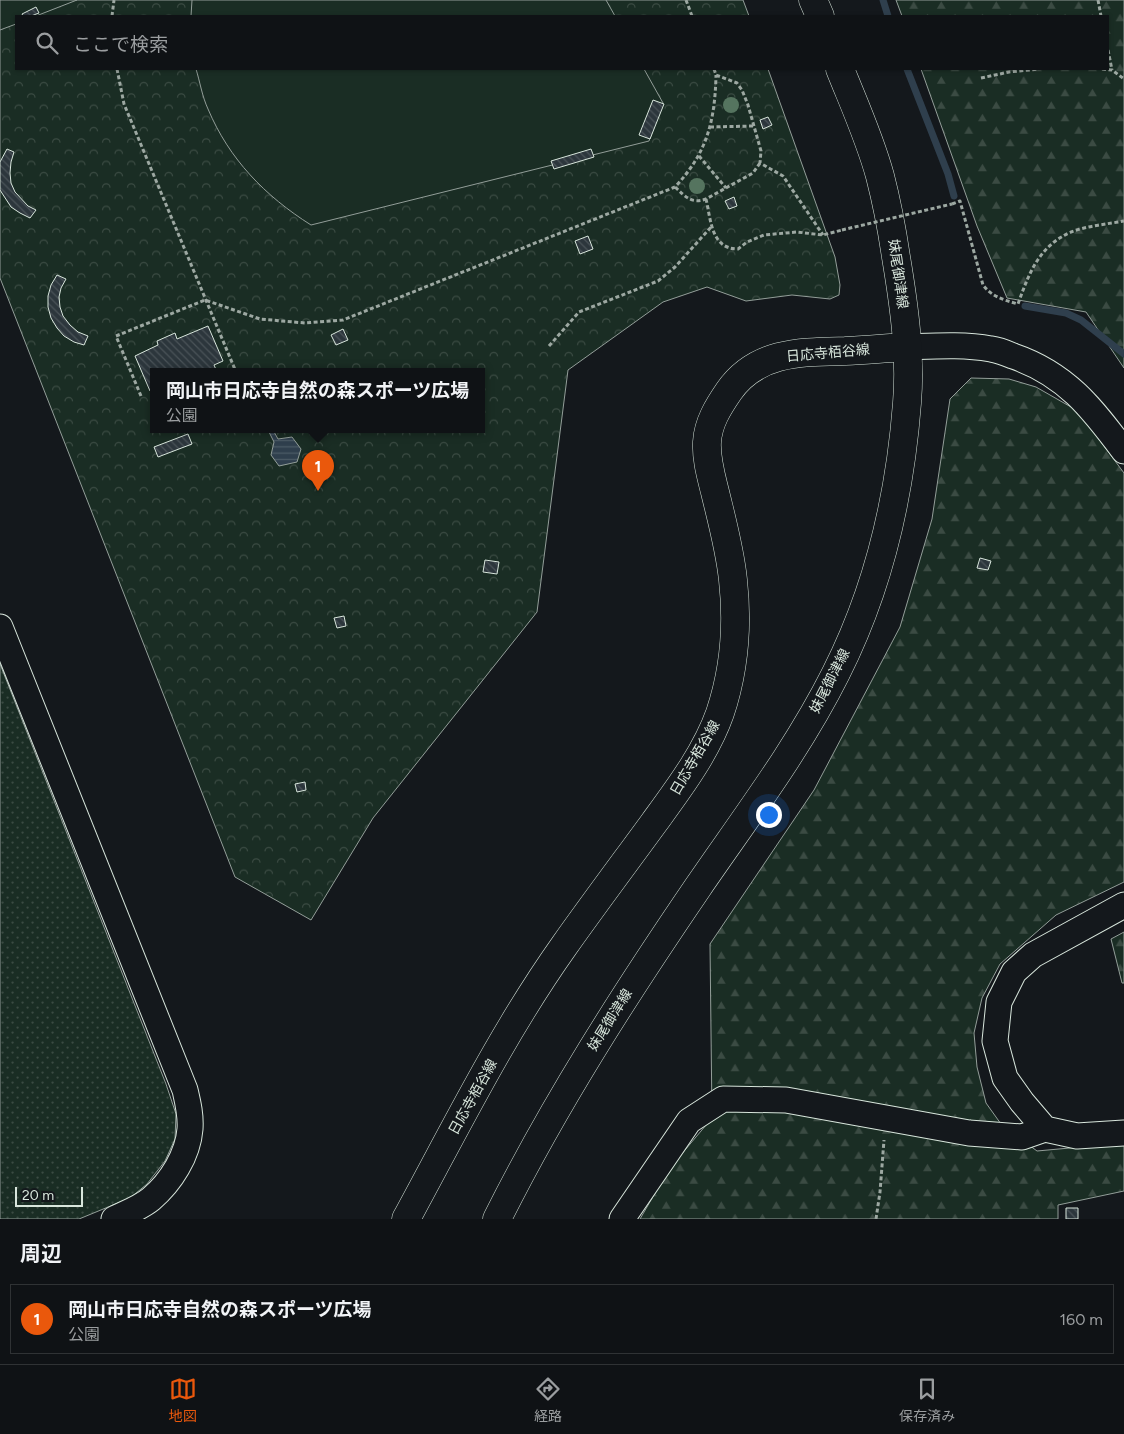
<!DOCTYPE html>
<html lang="ja">
<head>
<meta charset="utf-8">
<style>
  body { margin:0; font-family:Figtree,"Noto Sans JP",sans-serif; background:#1d2022; color:#f1f3f6 }
  .scale { position:absolute; left:15px; bottom:12px; width:68px; box-sizing:border-box; padding-left:5px; border:2px solid #d8e6dc; border-top:0; font-size:14px; line-height:18px; white-space:nowrap; color:#d8e6dc; -webkit-text-stroke:4px #14181c; paint-order:stroke }
  .you { position:absolute; left:768px; top:814px; width:18px; height:18px; margin:-12px; border:4px solid #fff; border-radius:50%; background:#1a73e8; box-shadow:0 0 0 8px #1a73e833 }
  .badge { display:grid; place-items:center; width:32px; height:32px; border-radius:50%; background:#ea580c; color:#fff; font-size:16px; font-weight:700 }
  .pin { position:absolute; translate:-50% -41px; filter:drop-shadow(0 1px 2px #0008) }
  .pin::after { content:''; position:absolute; top:26px; width:18px; height:15px; background:inherit; clip-path:polygon(0 0,100% 0,50% 100%) }
  .popup { position:absolute; left:150px; top:368px; width:335px; height:65px; box-sizing:border-box; display:grid; place-content:center; border-radius:0px; background:#0f1215; filter:drop-shadow(0 1px 4px #0005); font-size:16px; white-space:nowrap; color:#9b9ea0 }
  .popup b { font-size:19px; color:#f1f3f6 }
  .popup::after { content:''; position:absolute; left:50%; top:100%; margin-left:-10px; border:10px solid transparent; border-top-color:#0f1215 }
  .list { margin:0; padding:0; list-style:none }
  h2 { display:flex; justify-content:space-between; align-items:center; height:65px; margin:0; padding:0 20px; font-size:21px }
  h2 small { font-size:16px; font-weight:400; color:#9b9ea0 }
  .list li { display:grid; grid-template-columns:32px 1fr auto; gap:15px; align-items:center; box-sizing:border-box; height:70px; margin:0 10px 10px; padding:0 10px; border:1px solid #2f3234; border-radius:0px }
  .list b { display:block; font-size:19px; white-space:nowrap }
  .list p { margin:0; font-size:16px; white-space:nowrap; color:#9b9ea0 }
  .list em { font-size:16px; font-style:normal; color:#9b9ea0 }
  .icon { flex:none; width:28px; height:28px; fill:none; stroke:currentColor; stroke-width:2; stroke-linecap:round; stroke-linejoin:round }
  .map { position:relative; flex:none; width:1124px; height:1219px; overflow:hidden }
  .search { position:absolute; background:#0f1215; box-shadow:0 1px 4px #0004; left:15px; right:15px; top:15px; height:55px; display:flex; align-items:center; gap:12px; box-sizing:border-box; padding:0 18px; border-radius:0px; color:#9b9ea0; font-size:19px }
  .sheet { height:145px; background:#0f1215 }
  nav { display:flex; justify-content:space-around; align-items:center; box-sizing:border-box; height:70px; border-top:1px solid #2f3234; background:#0f1215; font-size:14px; color:#9b9ea0 }
  nav a { display:grid; justify-items:center; gap:2px }
  nav .on { color:#ea580c }
  .map>svg:first-child { display:block }
</style>
</head>
<body>
<div class="map">
<svg width="1124" height="1219" viewBox="0 0 1124 1219">
  <defs>
    <pattern id="grass-dots" width="8" height="8" patternUnits="userSpaceOnUse" patternTransform="scale(1.25)"><rect width="8" height="8" fill="#1a2d24"/><path d="M2 2h.1M6 6h.1" fill="none" stroke="#3b4b43" stroke-width="1.8" stroke-linecap="round"/></pattern>
    <pattern id="forest-firs" width="22" height="20" patternUnits="userSpaceOnUse" patternTransform="scale(1.25)"><rect width="22" height="20" fill="#1a2d24"/><path d="M5 1l3.5 6h-7zM16 11l3.5 6h-7z" fill="#3b4b43"/></pattern>
    <pattern id="park-crowns" width="20" height="18" patternUnits="userSpaceOnUse" patternTransform="scale(1.25)"><rect width="20" height="18" fill="#1a2d24"/><path d="M2 6a3 3 0 1 1 6 0M12 15a3 3 0 1 1 6 0" fill="none" stroke="#3b4b43"/></pattern>
    <pattern id="water-rules" width="6" height="5" patternUnits="userSpaceOnUse" patternTransform="scale(1.25)"><rect width="6" height="5" fill="#2f3f4d"/><path d="M0 2.5h6" fill="none" stroke="#4c5b66"/></pattern>
    <pattern id="building-back-hatch" width="6" height="6" patternUnits="userSpaceOnUse" patternTransform="scale(1.25)"><rect width="6" height="6" fill="#2c363c"/><path d="M-1 5l2 2M0 0l6 6M5-1l2 2" fill="none" stroke="#4a5358"/></pattern>
  </defs>
  <rect width="100%" height="100%" fill="#14181c"/>
  <path fill="url(#grass-dots)" stroke="#939e99" d="M 0,664 L 166,1084 L 176,1114 L 175,1139 L 165,1161 L 147,1184 L 130,1198 L 79,1219 L 0,1219 Z"/>
  <path fill="url(#forest-firs)" stroke="#939e99" d="M 896,0 L 1124,0 L 1124,368 L 1086,312 L 1007,298 L 977,226 L 921,69 L 1108,69 L 1108,16 L 902,16 Z
    M 971,378 L 1009,379 L 1036,387 L 1078,411 L 1124,473 L 1124,882 L 1056,915 L 1000,964 L 982,998 L 974,1033 L 977,1067 L 986,1103 L 1001,1124 L 1037,1151 L 1124,1143 L 1124,1191 L 1058,1205 L 1058,1219 L 640,1219 L 669,1169 L 712,1118 L 710,944 L 814,790 L 900,627 L 932,519 L 950,399 Z
    M 1124,932 L 1124,983 L 1122,983 L 1111,939 Z"/>
  <path fill="url(#park-crowns)" stroke="#939e99" fill-rule="evenodd" d="M 0,0 L 743,0 L 749,16 L 16,16 L 16,69 L 768,69 L 835,257 L 840,285 L 839,295 L 830,299 L 792,295 L 746,301 L 707,287 L 663,302 L 568,370 L 537,612 L 373,818 L 311,920 L 235,877 L 0,278 ZM 154,372 L 482,372 L 482,430 L 154,430 Z"/>
  <path fill="#1a2d24" stroke="#939e99" d="M 0,0 L 77,0 L 36,16 L 16,16 L 16,24 L 0,30 Z
    M 192,0 L 606,0 L 615,16 L 191,16 Z
    M 196,69 L 644,69 L 663,103 L 649,141 L 311,225 C 265,196 229,159 208,109 C 202,96 200,82 196,69 Z"/>
  <path fill="url(#water-rules)" stroke="#939e99" d="M 268,430 L 273,430 L 278,439 L 292,437 L 301,449 L 297,462 L 279,466 L 271,455 L 274,442 Z"/>
  <g fill="none" stroke-linecap="round" stroke-linejoin="round">
    <path stroke="#2f3f4d" stroke-width="7" d="M 883,0 L 888,16
      M 907,69 L 948,174 L 954,196
      M 1025,306 L 1066,313 L 1081,320 L 1124,354"/>
  </g>
  <path fill="url(#building-back-hatch)" stroke="#d8e6dc" d="M 36,7 L 39,13 L 31,16 L 23,16 L 22,14 Z
    M 653,100 L 664,104 L 650,139 L 639,135 Z
    M 768,117 L 772,125 L 763,129 L 760,120 Z
    M 7,149 L 14,152 L 11,162 L 10,173 L 11,183 L 15,192 L 28,206 L 36,210 L 30,218 L 20,213 L 11,207 L 0,190 L 0,162 Z
    M 591,149 L 594,157 L 554,169 L 551,161 Z
    M 734,197 L 737,206 L 729,209 L 725,201 Z
    M 588,236 L 593,249 L 580,254 L 575,241 Z
    M 57,275 L 66,279 L 61,288 L 59,297 L 60,307 L 63,316 L 70,325 L 78,332 L 88,336 L 84,345 L 74,342 L 64,336 L 57,328 L 51,318 L 48,307 L 48,296 L 51,285 Z
    M 208,326 L 223,361 L 214,365 L 217,372 L 154,372 L 154,389 L 150,391 L 135,356 L 158,345 L 157,341 L 175,333 L 177,339 Z
    M 343,329 L 348,340 L 336,345 L 331,335 Z
    M 188,434 L 192,444 L 158,457 L 154,447 Z
    M 980,558 L 991,561 L 988,570 L 977,568 Z
    M 485,560 L 499,562 L 497,574 L 483,572 Z
    M 344,616 L 346,626 L 337,628 L 334,618 Z
    M 305,782 L 306,790 L 297,792 L 295,784 Z
    M 1066,1208 L 1078,1208 L 1078,1219 L 1066,1219 Z"/>
  <g fill="none" stroke-linecap="round" stroke-linejoin="round">
    <g stroke="#d8e6dc" stroke-width="27">
      <path id="minor" d="M 907,347 C 935,346 964,344 991,349 C 999,350 1006,353 1013,356 C 1066,374 1092,408 1124,451
        M 0,627 L 185,1090 C 188,1103 191,1115 190,1129 C 188,1155 171,1182 151,1199 C 140,1208 126,1213 114,1219
        M 1124,905 L 1033,955 L 1014,972 L 999,1002 L 995,1041 L 1005,1078 L 1022,1102 L 1045,1129 L 1077,1136 L 1124,1133
        M 622,1219 L 689,1121 L 723,1099 L 786,1100 L 969,1133 L 1022,1137 L 1045,1129"/>
    </g>
    <g stroke="#d8e6dc" stroke-width="29">
      <path id="major" d="M 813,0 L 820,16
        M 406,1219 C 456,1127 503,1032 564,946 C 593,905 623,865 653,824 C 677,791 706,753 720,713 C 734,671 738,625 733,580 C 730,550 722,521 715,492 C 711,476 706,459 707,442 C 708,423 718,407 729,391 C 757,351 802,352 845,351 C 866,350 887,348 907,347
        M 497,1219 C 555,1103 625,994 698,887 C 746,817 798,749 836,673 C 878,590 900,495 907,403 C 911,355 904,305 896,257 C 892,230 887,203 880,176 C 870,139 854,104 840,69"/>
    </g>
    <path stroke="#9da8a2" stroke-width="3" stroke-dasharray="4 2.5" stroke-linecap="butt" d="M 686,0 L 692,16
      M 1098,0 L 1101,16
      M 112,16 L 114,0
      M 1108,50 L 1112,70
      M 117,69 L 124,104 L 236,372
      M 714,69 L 716,75 L 737,83 L 742,90 L 748,105 L 761,151 L 760,163 L 783,176 L 823,235
      M 1102,69 L 1112,70 L 1124,79
      M 981,78 L 1009,72 L 1039,69
      M 710,127 L 754,126
      M 699,156 L 726,188
      M 675,187 C 686,197 691,204 706,199 L 753,173 L 760,163
      M 706,199 C 711,220 711,249 738,249 L 747,242 L 764,235 L 797,232 L 823,235 L 842,230
      M 952,204 L 960,201 L 983,285 C 992,297 1004,300 1018,304 C 1029,273 1039,246 1071,232 C 1086,226 1108,224 1124,221
      M 549,346 L 579,312 L 658,281 L 675,267 L 712,226
      M 141,396 L 116,336 L 205,300 L 260,319 L 305,323 L 343,320 L 675,187 C 707,153 715,121 716,75
      M 876,1219 L 880,1192 L 884,1140"/>
    <use href="#minor" stroke="#14181c" stroke-width="25"/>
    <use href="#major" stroke="#14181c" stroke-width="28"/>
    <path stroke="#9da8a2" stroke-width="3" stroke-dasharray="4 2.5" stroke-linecap="butt" d="M 842,230 L 952,204"/>
  </g>
  <g fill="#55745f">
    <circle cx="731" cy="105" r="8"/>
    <circle cx="697" cy="186" r="8"/>
  </g>
  <g text-anchor="middle" dominant-baseline="central" stroke-width="4" stroke-linejoin="round" paint-order="stroke">
    <g font-size="14" fill="#d8e6dc" stroke="#14181c">
      <text transform="translate(898 274) rotate(82)">妹尾御津線</text>
      <text transform="translate(828 353) rotate(-5)">日応寺栢谷線</text>
      <text transform="translate(830 681) rotate(-63)">妹尾御津線</text>
      <text transform="translate(695 758) rotate(-60)">日応寺栢谷線</text>
      <text transform="translate(610 1020) rotate(-58)">妹尾御津線</text>
      <text transform="translate(473 1097) rotate(-61)">日応寺栢谷線</text>
    </g>
  </g>
</svg>
<div class="scale">20 m</div>
<div class="you"></div>
<div class="pin badge" style="left:318px;top:491px">1</div>
<div class="popup"><b>岡山市日応寺自然の森スポーツ広場</b>公園</div>
<div class="search"><svg class="icon" aria-label="search" viewBox="0 0 24 24"><circle cx="10" cy="10" r="6"/><path d="M15 15l6 6"/></svg>ここで検索</div>
</div>
<section class="sheet">
<h2>周辺<small></small></h2>
<ul class="list">
<li><span class="badge">1</span><div><b>岡山市日応寺自然の森スポーツ広場</b><p>公園</p></div><em>160 m</em></li>
</ul>
</section>
<nav>
<a class="on"><svg class="icon" aria-label="map" viewBox="0 0 24 24"><path d="M3 6l6-2 6 2 6-2v14l-6 2-6-2-6 2zM9 4v14M15 6v14"/></svg>地図</a>
<a><svg class="icon" aria-label="directions" viewBox="0 0 24 24"><path d="M12 3l9 9-9 9-9-9zM9 14v-3h6M13 9l2 2-2 2"/></svg>経路</a>
<a><svg class="icon" aria-label="saved" viewBox="0 0 24 24"><path d="M7 4h10v16l-5-4-5 4z"/></svg>保存済み</a>
</nav>
</body>
</html>
